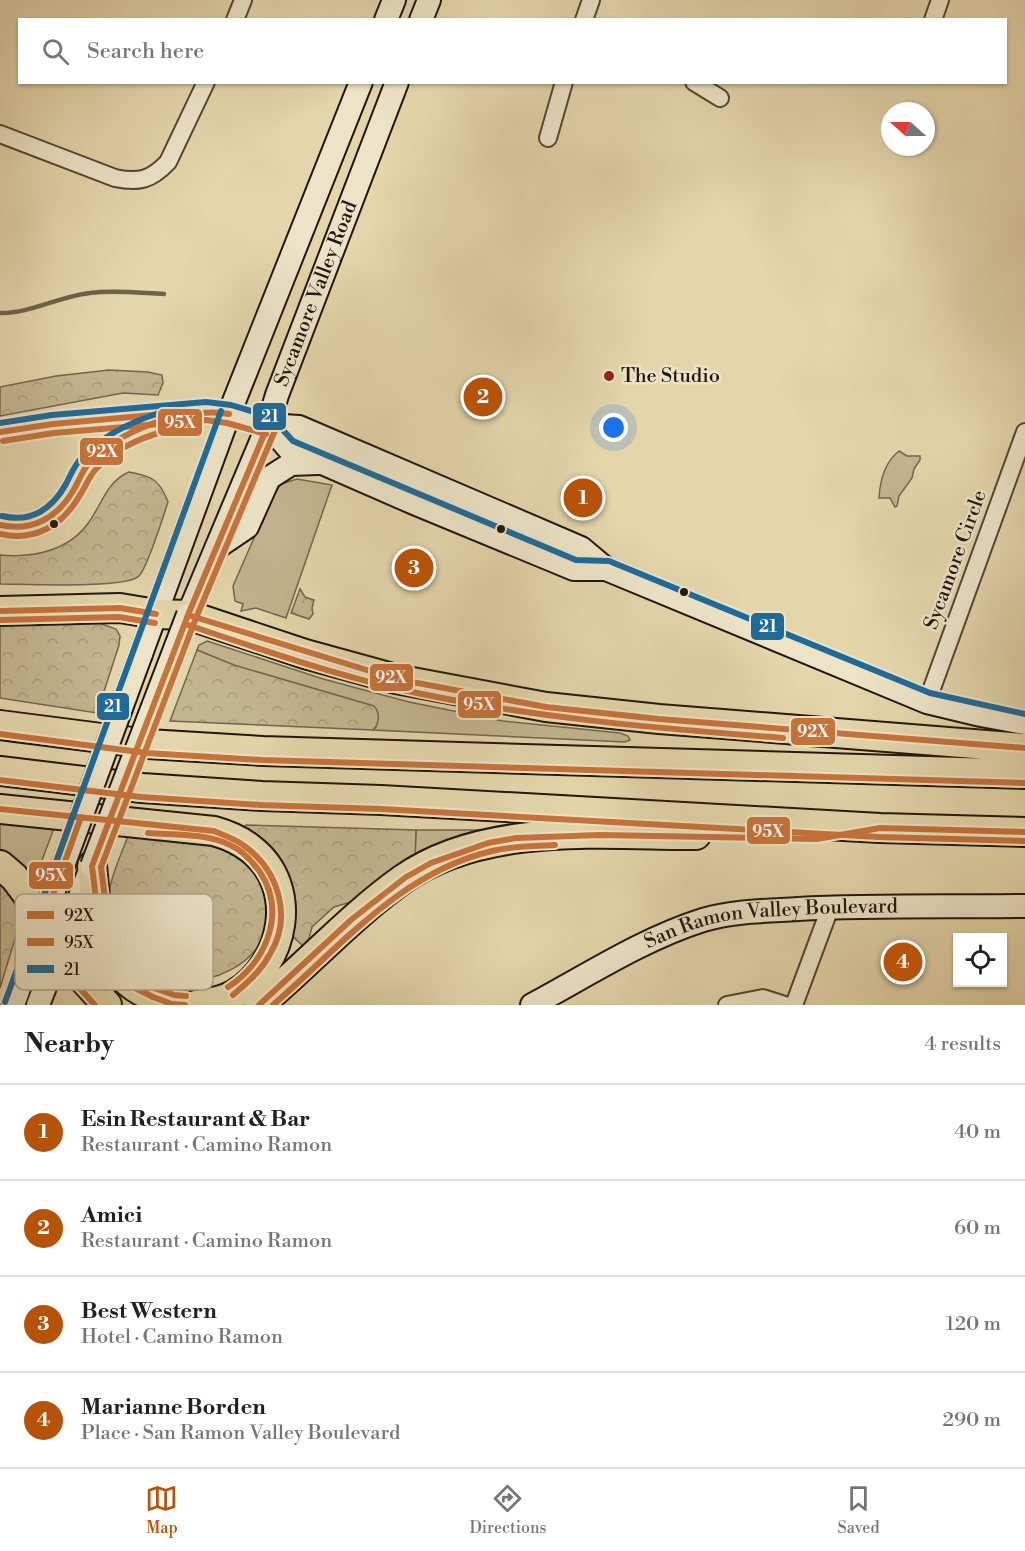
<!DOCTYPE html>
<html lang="en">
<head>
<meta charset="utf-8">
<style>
  body { margin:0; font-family:"Libre Bodoni",serif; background:#f6f6f6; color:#202124 }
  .controls { position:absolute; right:18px; bottom:18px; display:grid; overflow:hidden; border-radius:0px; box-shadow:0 2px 4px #0004 }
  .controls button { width:54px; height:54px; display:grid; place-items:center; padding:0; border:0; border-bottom:2px solid #e0e0e0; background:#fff; color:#202124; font:30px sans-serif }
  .compass { position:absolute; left:881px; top:102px; width:54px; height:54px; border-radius:50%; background:#fff; box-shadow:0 2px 4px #0004; rotate:291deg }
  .you { position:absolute; left:614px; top:428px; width:21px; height:21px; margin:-15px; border:4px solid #fff; border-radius:50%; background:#1a73e8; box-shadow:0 0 0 9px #1a73e833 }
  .badge { display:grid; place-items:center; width:39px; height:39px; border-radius:50%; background:#b45309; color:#fff; font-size:20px; font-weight:700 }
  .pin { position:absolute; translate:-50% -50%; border:3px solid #fff; box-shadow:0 2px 6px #0006 }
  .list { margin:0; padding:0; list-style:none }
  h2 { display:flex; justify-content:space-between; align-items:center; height:78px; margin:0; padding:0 24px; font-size:26px }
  h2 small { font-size:20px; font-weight:400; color:#757577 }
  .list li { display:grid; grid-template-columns:39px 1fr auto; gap:18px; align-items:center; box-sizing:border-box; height:96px; padding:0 24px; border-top:2px solid #e0e0e0 }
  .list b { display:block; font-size:22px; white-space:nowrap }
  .list p { margin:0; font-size:20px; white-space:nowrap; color:#757577 }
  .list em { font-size:20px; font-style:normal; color:#757577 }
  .icon { flex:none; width:33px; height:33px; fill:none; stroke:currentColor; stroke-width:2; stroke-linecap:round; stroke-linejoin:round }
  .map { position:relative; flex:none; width:1025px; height:1005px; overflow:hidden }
  .search { position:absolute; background:#fff; box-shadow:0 2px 4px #0004; left:18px; right:18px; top:18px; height:66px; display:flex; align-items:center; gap:15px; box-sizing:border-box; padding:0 21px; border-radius:0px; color:#757577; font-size:22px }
  .sheet { height:462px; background:#fff }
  nav { display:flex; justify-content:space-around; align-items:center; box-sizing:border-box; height:84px; border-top:2px solid #e0e0e0; background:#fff; font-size:16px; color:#757577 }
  nav a { display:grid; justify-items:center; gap:3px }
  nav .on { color:#b45309 }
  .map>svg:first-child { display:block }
</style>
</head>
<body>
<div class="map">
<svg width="1025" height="1005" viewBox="0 0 1025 1005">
  <defs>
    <pattern id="forest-crowns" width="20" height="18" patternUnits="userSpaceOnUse" patternTransform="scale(1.5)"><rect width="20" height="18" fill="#c3b590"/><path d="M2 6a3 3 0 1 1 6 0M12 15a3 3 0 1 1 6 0" fill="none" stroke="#a79b7b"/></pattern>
  </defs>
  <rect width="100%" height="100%" fill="#e4d5ab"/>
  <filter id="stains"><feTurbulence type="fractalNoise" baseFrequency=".00333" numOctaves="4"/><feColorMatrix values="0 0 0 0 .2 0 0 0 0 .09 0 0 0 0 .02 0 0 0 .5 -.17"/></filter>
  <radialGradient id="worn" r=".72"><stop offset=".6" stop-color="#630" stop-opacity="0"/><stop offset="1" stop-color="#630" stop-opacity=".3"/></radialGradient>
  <path fill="#c3b590" stroke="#72664e" stroke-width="1.5" d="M 899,451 L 907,456 L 920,456 L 920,460 L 914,469 L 912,478 L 899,496 L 897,506 L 895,507 L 890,498 L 879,498 C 880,481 885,462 899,451 Z
    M 297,479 L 332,485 L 286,618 L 256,608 L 241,611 L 243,604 L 235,601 L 233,586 L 271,499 L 281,484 Z
    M 207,641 L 323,679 L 409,702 L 503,721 L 620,733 L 628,736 L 630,740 L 625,742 L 373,730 L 376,727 L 197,650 L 199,645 Z
    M 0,817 L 56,823 L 39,868 L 28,876 L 10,855 L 0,849 Z
    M 416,830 L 487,830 L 415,859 Z"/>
  <path fill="url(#forest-crowns)" stroke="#72664e" stroke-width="1.5" d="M 109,370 L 148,372 L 162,375 L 163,383 L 158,395 L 123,393 L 0,416 L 0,387 L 56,376 Z
    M 129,472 C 152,476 160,480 168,502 C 163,517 148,566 139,576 C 127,589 22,584 0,584 L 0,555 C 33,558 69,551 89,522 C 102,504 107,481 129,472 Z
    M 300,589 L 305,597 L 314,600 L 312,608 L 313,614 L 309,619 L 291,613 Z
    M 0,621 L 93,621 L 116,629 L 120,636 L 119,645 L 97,713 L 0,698 Z
    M 197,650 L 234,665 L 374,706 C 380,713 380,723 373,730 L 170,721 Z
    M 246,825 L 416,830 L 415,859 L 351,902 L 334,907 L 312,927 L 308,942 L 304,947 L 288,932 L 242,829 Z
    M 129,833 C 169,836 203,835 239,855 C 249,861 258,876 263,887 C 293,963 190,1005 133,968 C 129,964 123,960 120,955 C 115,948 108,911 108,902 C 108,882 122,853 129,833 Z
    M 0,879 L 9,889 L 21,919 L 0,988 Z"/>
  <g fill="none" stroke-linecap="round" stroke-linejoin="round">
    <path stroke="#6e624b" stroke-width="4.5" d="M 0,313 C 29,314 60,296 90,293 C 114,290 140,293 164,294"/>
    <g stroke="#524634" stroke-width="20">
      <path id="street" d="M 235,20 L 243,0
        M 584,20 L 591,0
        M 933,20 L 940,0
        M 694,82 L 720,98
        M 0,134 L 115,178 C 139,183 151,180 168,162 L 206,82
        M 548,138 L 564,82
        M 927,702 L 1025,432
        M 727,1005 L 763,998 L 785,1005
        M 794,1005 L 830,908"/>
    </g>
    <g stroke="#21160c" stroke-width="26">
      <g id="secondary">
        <path d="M 386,20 L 394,0"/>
        <path d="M 421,20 L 429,0"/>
        <path d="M 229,414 L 268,425 L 299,427 L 581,548 L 606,569 L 927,702 L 981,715 L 1025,723"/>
        <path d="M 268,425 L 288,448 L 414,503 L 574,569 L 606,569"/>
        <path d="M 219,546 L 247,527 L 269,478 L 291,464 L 318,463"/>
        <path id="s1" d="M 188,615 L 268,425 L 277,395 L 397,82"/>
        <path d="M 141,654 L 229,414 L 361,82"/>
        <path d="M 13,1005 L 45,916"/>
        <path d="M 38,1005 L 91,868"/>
        <path id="s2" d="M 532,1005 C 588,975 643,939 703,920 C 733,911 766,911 798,909 C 874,905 949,907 1025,906"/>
      </g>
    </g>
    <g stroke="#21160c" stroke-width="32">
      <path id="highway" d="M 0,611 L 120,608 L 156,614 L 188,615 L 305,654 L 396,679 L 546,707 L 659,719 L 1025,748
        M 0,725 L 148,744 L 263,751 L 1025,774
        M 0,771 L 142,788 L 262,796 L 381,800 L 880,828 L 1025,832
        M 0,809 L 214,831 C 228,835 240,840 251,849 C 300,887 285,964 235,994 C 223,1001 209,1003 195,1005
        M 0,865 L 14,877 L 27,894 L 41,928 L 59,952 L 107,1005
        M 92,866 C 97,911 96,966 141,991 C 156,999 169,1004 185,1005
        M 259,1005 C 308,964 351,916 403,879 C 484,822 603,835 696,835"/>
    </g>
    <use href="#street" stroke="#ede4c8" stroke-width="16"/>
    <use href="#secondary" stroke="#ede4c8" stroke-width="22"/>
    <use href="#highway" stroke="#e4d5ab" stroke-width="28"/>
    <g stroke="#21160c" stroke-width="26" stroke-linecap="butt">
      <path id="secondary-bridge" d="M 92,866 L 188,615
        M 50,901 L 141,654"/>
    </g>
    <use href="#secondary-bridge" stroke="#ede4c8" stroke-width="22"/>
    <g stroke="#ede4c8" stroke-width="10">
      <path id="bus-1" d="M 0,432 L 53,424 L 153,415
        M 0,525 C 32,532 57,518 73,491 C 79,481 82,471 89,463 C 121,429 184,407 229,414
        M 0,611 L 120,608 L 156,614
        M 188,615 L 396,679 L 546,707 L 659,719 L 1025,748
        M 0,809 L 214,831 C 223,835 235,839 243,845 C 278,869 293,916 270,954 C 261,971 247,983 233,995
        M 41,928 L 81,817
        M 185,1005 L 172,1004 L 153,997 L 135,988 L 118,973 L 107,954 L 100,932 L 92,866 L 188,615 L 268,425
        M 259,1005 L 352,919 L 406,877 L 431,863 L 488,843 L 516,838 L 600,835 L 817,839 L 880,828 L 1025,832"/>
    </g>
    <g stroke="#ede4c8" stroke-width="10">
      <path id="bus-2" d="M 3,441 L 54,433 L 206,420 L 227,423 L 266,434
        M 0,534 C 35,542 63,525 80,495 C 86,486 89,476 97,468 C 115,449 140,438 165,431
        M 0,620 L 119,617 L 155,623
        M 185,624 C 254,647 323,671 394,688 C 522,717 653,728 783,738
        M 0,734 L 147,753 L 262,760 L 1025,783
        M 0,780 L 141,797 L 261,805 L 381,809 L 879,837 L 1025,841
        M 73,814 L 32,929 L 52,958 L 95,1005
        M 148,833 C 175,835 205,833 230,845 C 242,850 252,861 260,872 C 287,913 266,963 228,987
        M 186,996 L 174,995 L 157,989 L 140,980 L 125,967 L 115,950 L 109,930 L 101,867 L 196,618 L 276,428
        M 273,1005 C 340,947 401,872 492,851 C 512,846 534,846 555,845"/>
    </g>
    <g stroke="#ede4c8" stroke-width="10">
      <path id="bus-3" d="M 0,423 L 52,415 L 206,402 L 231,405 L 271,417 L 293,441 L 576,560 L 609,561 L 930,693 L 1025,714
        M 2,516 C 31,523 52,509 66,484 C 71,474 75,464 83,456 C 104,435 131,422 159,413
        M 5,1002 L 221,411"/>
    </g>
    <use href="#bus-1" stroke="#c8733a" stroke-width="6"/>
    <use href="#bus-2" stroke="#c8733a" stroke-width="6"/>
    <use href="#bus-3" stroke="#1e6b9b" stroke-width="6"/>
  </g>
  <circle fill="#8f2418" stroke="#ede4c8" stroke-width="2" cx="609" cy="376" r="6"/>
  <g fill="#21160c" stroke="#ede4c8" stroke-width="2">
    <circle cx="54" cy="524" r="5"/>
    <circle cx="501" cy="529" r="5"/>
    <circle cx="684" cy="592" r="5"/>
  </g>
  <g text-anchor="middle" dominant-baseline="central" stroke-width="5" stroke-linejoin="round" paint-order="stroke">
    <g font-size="20" fill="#21160c" stroke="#ede4c8">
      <text stroke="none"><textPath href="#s1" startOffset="346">Sycamore Valley Road</textPath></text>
      <text transform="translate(956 560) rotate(-70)">Sycamore Circle</text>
      <text stroke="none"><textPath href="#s2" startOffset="258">San Ramon Valley Boulevard</textPath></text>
    </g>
    <g font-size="20" fill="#21160c" stroke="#ede4c8" text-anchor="start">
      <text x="621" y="376">The Studio</text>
    </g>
  </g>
  <rect x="15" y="894" width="198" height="96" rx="9" fill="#ede4c8" stroke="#b0a690" stroke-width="1.5"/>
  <rect x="27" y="911" width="27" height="8" fill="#c8733a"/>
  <rect x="27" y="938" width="27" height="8" fill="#c8733a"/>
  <rect x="27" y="965" width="27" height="8" fill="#1e6b9b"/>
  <g font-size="16" fill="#21160c">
    <text x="64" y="921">92X</text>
    <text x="64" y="948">95X</text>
    <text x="64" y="975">21</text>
  </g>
  <g stroke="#ede4c8" stroke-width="2">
    <rect x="252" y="402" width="35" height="29" rx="6" fill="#1e6b9b"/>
    <rect x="157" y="408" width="46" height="29" rx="6" fill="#c8733a"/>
    <rect x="79" y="437" width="45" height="29" rx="6" fill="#c8733a"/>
    <rect x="750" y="612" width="35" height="29" rx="6" fill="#1e6b9b"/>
    <rect x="369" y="663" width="45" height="29" rx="6" fill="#c8733a"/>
    <rect x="457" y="690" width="45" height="29" rx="6" fill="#c8733a"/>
    <rect x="96" y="692" width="34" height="29" rx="6" fill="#1e6b9b"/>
    <rect x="790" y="717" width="46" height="29" rx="6" fill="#c8733a"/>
    <rect x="746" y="816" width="45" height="29" rx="6" fill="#c8733a"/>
    <rect x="28" y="861" width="46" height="29" rx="6" fill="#c8733a"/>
  </g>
  <g font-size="16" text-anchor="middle" font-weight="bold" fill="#fff">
    <text x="270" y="422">21</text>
    <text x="180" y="428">95X</text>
    <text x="102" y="457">92X</text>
    <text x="768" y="632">21</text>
    <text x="391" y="683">92X</text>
    <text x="479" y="710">95X</text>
    <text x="113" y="712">21</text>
    <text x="813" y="737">92X</text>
    <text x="768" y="837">95X</text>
    <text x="51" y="881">95X</text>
  </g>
  <rect width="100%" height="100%" filter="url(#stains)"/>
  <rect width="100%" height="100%" fill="url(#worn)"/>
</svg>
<div class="controls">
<button><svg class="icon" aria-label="locate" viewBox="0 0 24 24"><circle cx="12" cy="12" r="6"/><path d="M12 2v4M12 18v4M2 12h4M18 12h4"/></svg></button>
</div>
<svg class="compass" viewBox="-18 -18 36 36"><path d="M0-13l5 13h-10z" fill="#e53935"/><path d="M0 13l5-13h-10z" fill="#757577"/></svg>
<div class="you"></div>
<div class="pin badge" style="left:583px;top:498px">1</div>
<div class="pin badge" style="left:483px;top:397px">2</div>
<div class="pin badge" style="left:414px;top:568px">3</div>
<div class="pin badge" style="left:903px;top:962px">4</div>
<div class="search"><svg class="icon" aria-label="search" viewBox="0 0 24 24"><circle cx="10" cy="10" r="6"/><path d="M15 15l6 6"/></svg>Search here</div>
</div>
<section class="sheet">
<h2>Nearby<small>4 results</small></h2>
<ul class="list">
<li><span class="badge">1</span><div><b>Esin Restaurant &amp; Bar</b><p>Restaurant · Camino Ramon</p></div><em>40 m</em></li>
<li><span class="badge">2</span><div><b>Amici</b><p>Restaurant · Camino Ramon</p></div><em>60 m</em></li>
<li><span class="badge">3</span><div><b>Best Western</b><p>Hotel · Camino Ramon</p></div><em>120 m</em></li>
<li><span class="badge">4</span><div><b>Marianne Borden</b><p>Place · San Ramon Valley Boulevard</p></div><em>290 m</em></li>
</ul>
</section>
<nav>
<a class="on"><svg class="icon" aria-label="map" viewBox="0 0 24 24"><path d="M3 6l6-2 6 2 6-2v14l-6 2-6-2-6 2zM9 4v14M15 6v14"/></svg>Map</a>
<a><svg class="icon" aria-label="directions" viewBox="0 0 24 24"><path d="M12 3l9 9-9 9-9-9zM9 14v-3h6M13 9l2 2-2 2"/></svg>Directions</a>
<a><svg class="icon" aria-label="saved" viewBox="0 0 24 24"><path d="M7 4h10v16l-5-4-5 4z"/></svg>Saved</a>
</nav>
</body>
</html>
